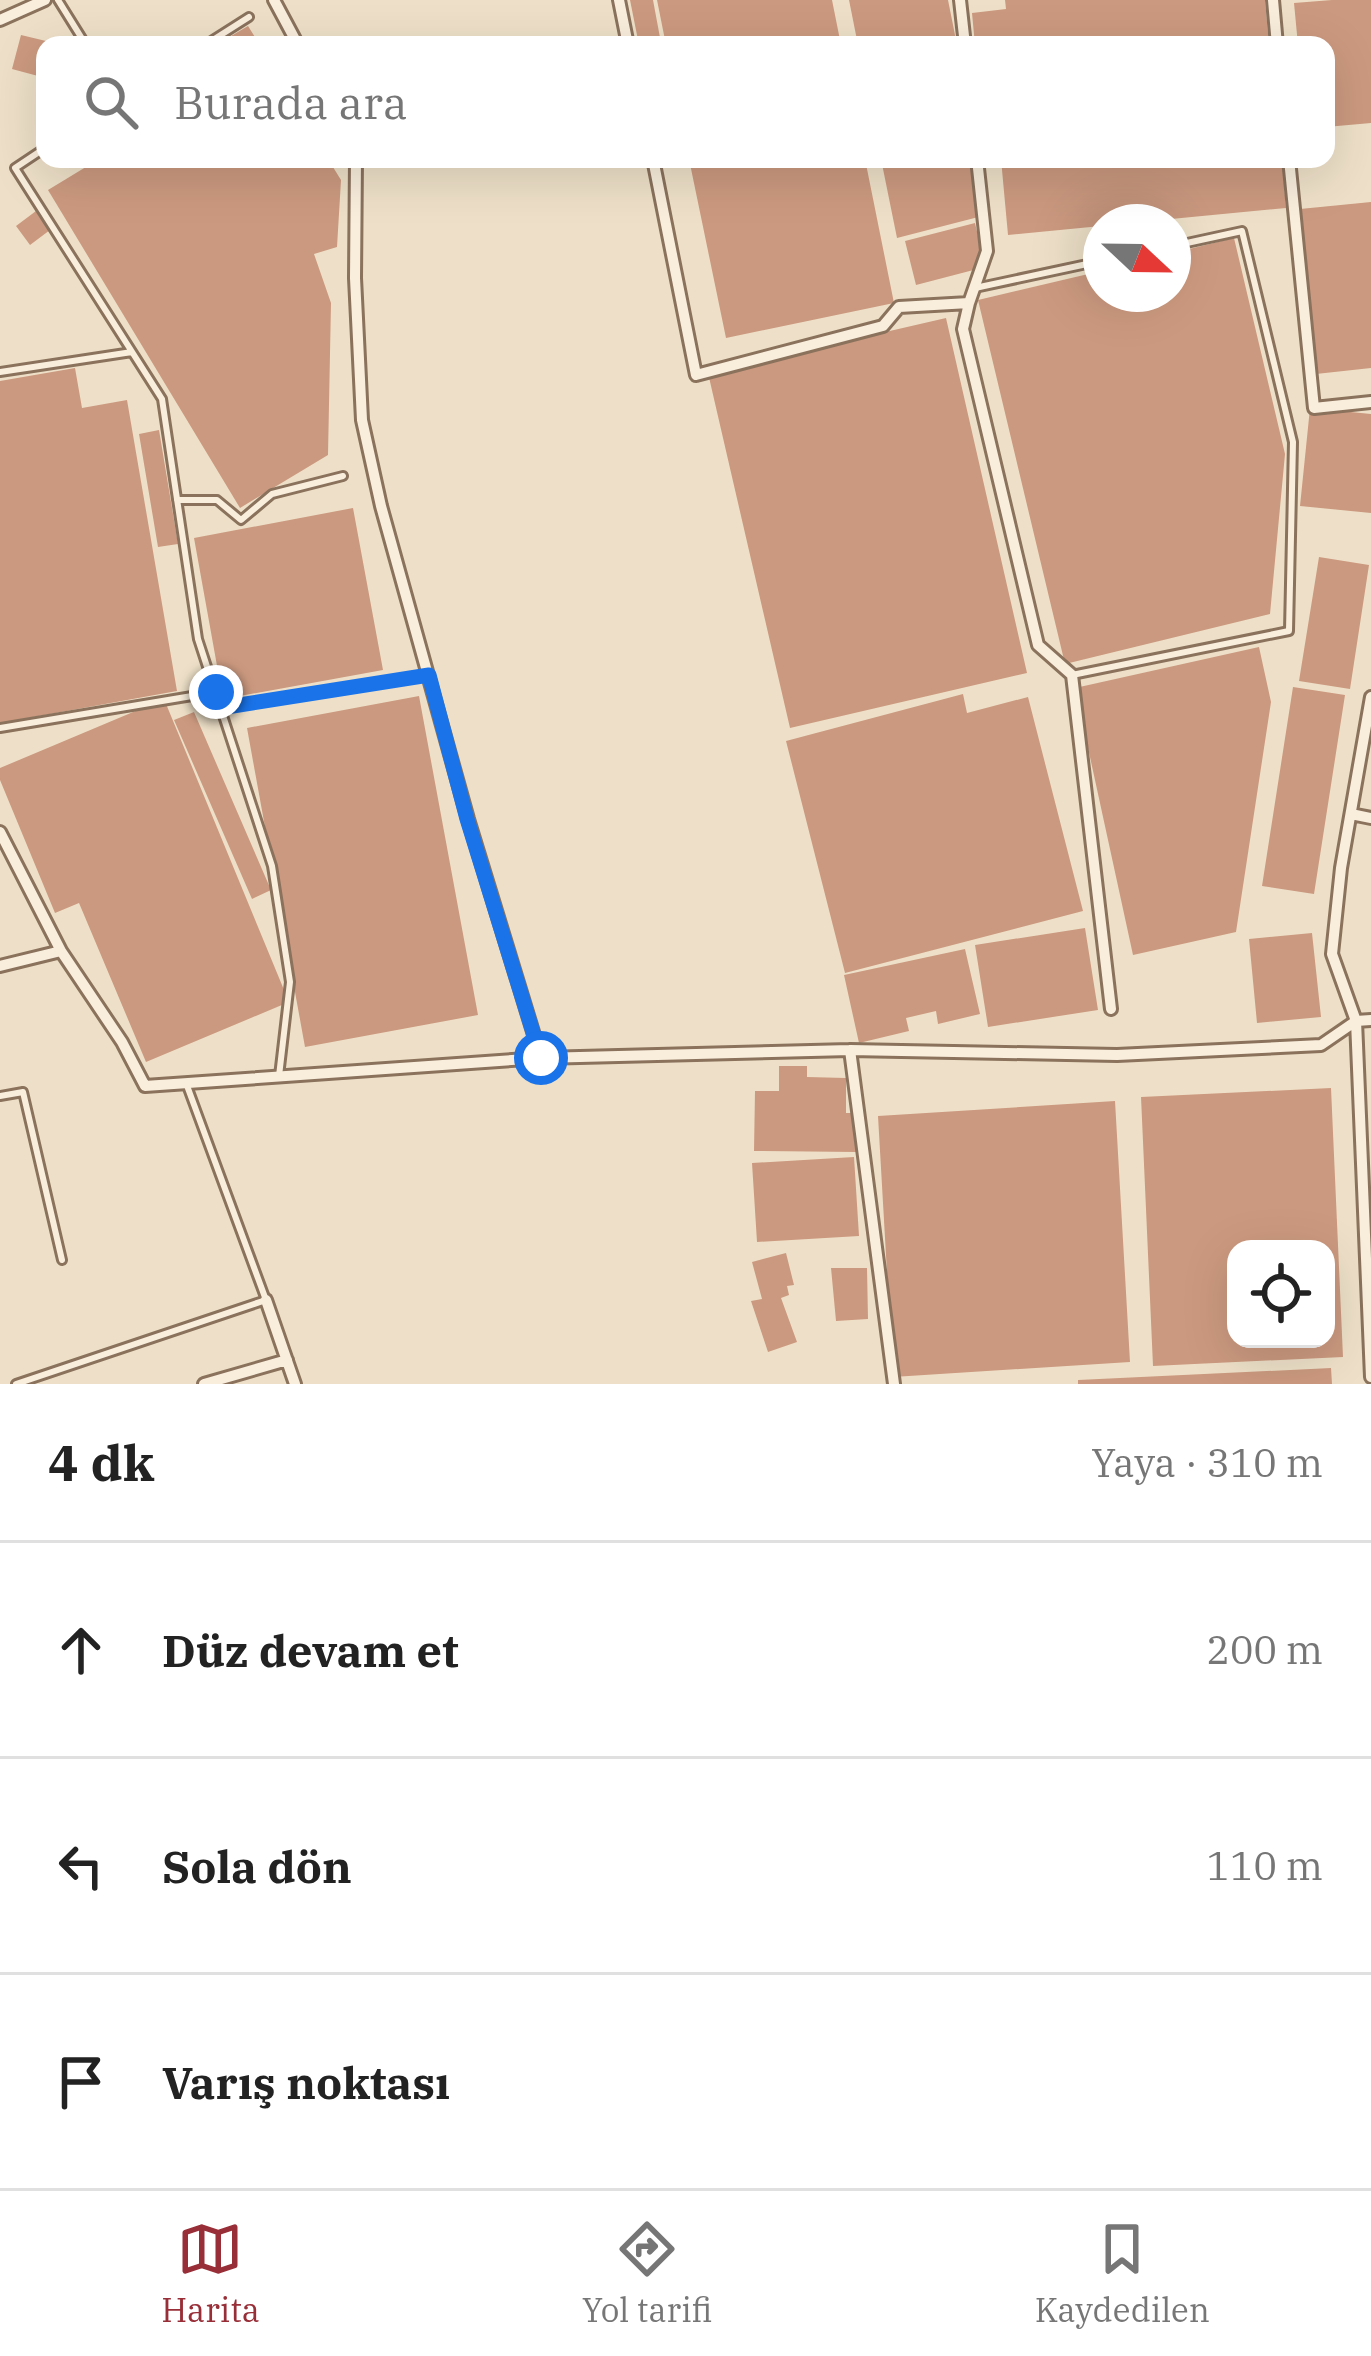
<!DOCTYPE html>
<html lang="tr">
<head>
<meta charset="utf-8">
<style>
  body { margin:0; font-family:"IBM Plex Serif",serif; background:#f6f6f6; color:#222 }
  .controls { position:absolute; right:36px; bottom:36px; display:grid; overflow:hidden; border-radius:24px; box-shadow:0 12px 48px #0002 }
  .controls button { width:108px; height:108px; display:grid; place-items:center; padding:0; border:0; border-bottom:3px solid #e0e0e0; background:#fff; color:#222; font:60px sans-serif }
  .compass { position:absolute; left:1083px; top:204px; width:108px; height:108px; border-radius:50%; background:#fff; box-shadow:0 12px 48px #0002; rotate:112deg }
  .stop { position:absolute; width:36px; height:36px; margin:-27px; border:9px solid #1a73e8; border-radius:50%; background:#fff }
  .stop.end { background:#1a73e8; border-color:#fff; box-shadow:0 3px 12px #0008 }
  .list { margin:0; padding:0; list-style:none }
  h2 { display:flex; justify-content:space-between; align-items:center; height:156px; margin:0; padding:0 48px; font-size:51px }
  h2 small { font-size:39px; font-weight:400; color:#767676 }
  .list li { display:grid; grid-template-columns:78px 1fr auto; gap:36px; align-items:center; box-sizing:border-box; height:216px; padding:0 48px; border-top:3px solid #e0e0e0 }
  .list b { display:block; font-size:45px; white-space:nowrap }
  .list em { font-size:39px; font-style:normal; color:#767676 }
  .icon { flex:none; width:66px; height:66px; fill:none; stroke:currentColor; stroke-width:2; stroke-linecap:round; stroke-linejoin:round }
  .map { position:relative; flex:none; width:1371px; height:1384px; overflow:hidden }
  .search { position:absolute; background:#fff; box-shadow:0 12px 48px #0002; left:36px; right:36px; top:36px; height:132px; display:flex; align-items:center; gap:30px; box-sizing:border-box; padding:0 42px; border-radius:24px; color:#767676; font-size:45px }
  .sheet { height:804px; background:#fff }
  nav { display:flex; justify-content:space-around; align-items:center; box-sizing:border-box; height:168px; border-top:3px solid #e0e0e0; background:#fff; font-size:33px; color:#767676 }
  nav a { display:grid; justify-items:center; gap:6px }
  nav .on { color:#982e37 }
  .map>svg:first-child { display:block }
</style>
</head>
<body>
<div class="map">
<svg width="1371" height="1384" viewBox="0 0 1371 1384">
  <rect width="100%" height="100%" fill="#eee0c8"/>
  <path fill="#cb997f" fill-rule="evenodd" d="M 630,0 L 653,0 L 661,43 L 639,45 Z
    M 657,0 L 832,0 L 841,45 L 666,45 Z
    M 849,0 L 948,0 L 957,45 L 858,45 Z
    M 1005,0 L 1265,0 L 1269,45 L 975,45 L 972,13 L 1006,9 Z
    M 1332,0 L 1371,0 L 1371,123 L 1326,127 L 1326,45 L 1298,45 L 1294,3 Z
    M 248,26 L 260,45 L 223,45 L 221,42 Z
    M 21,35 L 46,41 L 38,76 L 12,69 Z
    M 99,159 L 328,159 L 341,180 L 337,247 L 314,254 L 331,303 L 328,455 L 240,508 L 48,190 Z
    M 689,159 L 865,159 L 894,303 L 726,338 Z
    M 881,159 L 979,159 L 990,214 L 897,238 Z
    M 1001,159 L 1282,159 L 1286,208 L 1140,222 L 1101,222 L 1101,226 L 1008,235 Z
    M 1371,202 L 1371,368 L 1316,374 L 1300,209 Z
    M 36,211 L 50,230 L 30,245 L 16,226 Z
    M 975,223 L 985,267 L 916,285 L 905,241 Z
    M 1234,238 L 1285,454 L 1270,614 L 1065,664 L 978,300 L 1101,271 L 1101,294 L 1173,294 L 1173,253 Z
    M 946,318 L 1027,673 L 790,728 L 708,373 Z
    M 75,368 L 82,408 L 127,400 L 177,691 L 0,723 L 0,381 Z
    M 1310,408 L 1371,414 L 1371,513 L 1300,506 Z
    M 159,430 L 178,544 L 158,547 L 139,434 Z
    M 353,508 L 383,670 L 223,699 L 194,538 Z
    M 1319,557 L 1369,565 L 1350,689 L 1299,681 Z
    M 1259,647 L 1271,702 L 1236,932 L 1133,955 L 1075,688 Z
    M 1293,687 L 1345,695 L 1314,894 L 1262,886 Z
    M 963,694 L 967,713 L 1028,697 L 1083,911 L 845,973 L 786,741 Z
    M 419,696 L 478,1015 L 305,1047 L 247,728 Z
    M 164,699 L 289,1002 L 146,1062 L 79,903 L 55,913 L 0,780 L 0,768 Z
    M 194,712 L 271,890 L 252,899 L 174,720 Z
    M 1085,928 L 1098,1010 L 988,1027 L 975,945 Z
    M 1312,933 L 1321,1017 L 1257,1023 L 1249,939 Z
    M 965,949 L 980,1014 L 938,1024 L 936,1011 L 906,1018 L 909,1031 L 859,1043 L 844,975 Z
    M 779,1066 L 807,1066 L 807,1077 L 846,1078 L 846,1113 L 857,1113 L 856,1152 L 754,1151 L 755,1091 L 779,1091 Z
    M 1331,1088 L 1343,1357 L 1153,1366 L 1141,1097 ZM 1236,1249 L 1326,1249 L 1326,1339 L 1236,1339 Z
    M 1115,1101 L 1130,1362 L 893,1377 L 878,1116 Z
    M 854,1157 L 859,1236 L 757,1242 L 752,1163 Z
    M 786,1253 L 794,1285 L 787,1286 L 789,1295 L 781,1298 L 797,1342 L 768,1352 L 751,1301 L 762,1299 L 752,1262 Z
    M 831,1268 L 867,1268 L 868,1319 L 836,1321 Z
    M 1331,1368 L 1332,1384 L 1078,1384 L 1078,1380 Z"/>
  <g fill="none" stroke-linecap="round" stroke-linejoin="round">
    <g stroke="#8a725d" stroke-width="12">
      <path id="lane" d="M 58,0 L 86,45
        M 205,45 L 249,17
        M 45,148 L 15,168 L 162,399 L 198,639 L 272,866 L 290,982 L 279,1076
        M 975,288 L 1101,261
        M 0,372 L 132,352
        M 177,500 L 217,500 L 241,520 L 272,494 L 343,476
        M 1072,675 L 1289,631 L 1293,442 L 1242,231 L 1173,246
        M 221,708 L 425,676
        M 0,728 L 216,692
        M 0,1096 L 23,1092 L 62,1260
        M 16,1384 L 266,1300 L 186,1083"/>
    </g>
    <g stroke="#8a725d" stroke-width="16">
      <path id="street" d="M 274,0 L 298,45
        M 619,0 L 628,45
        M 960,0 L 965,45
        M 1273,0 L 1277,45
        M 0,20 L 45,0
        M 356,159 L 355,278 L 362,420 L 381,506 L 468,819 L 541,1058
        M 653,159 L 696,375 L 883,326 L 899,307 L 969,303 L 963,329 L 1038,645 L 1072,675 L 1111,1009
        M 1289,159 L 1314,408 L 1371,402
        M 969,303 L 987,251 L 977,159
        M 1371,697 L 1341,868 L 1332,954 L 1356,1021 L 1371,1020
        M 1351,814 L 1371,818
        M 0,832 L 61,951 L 122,1042 L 145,1086 L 541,1058 L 850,1050 L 1117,1055 L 1321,1045 L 1356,1021
        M 0,966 L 61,951
        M 1356,1021 L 1371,1377
        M 850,1050 L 894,1384
        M 266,1300 L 295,1384
        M 204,1384 L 287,1360"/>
    </g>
    <use href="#lane" stroke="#f9eedc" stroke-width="6"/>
    <use href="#street" stroke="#f9eedc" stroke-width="10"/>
  </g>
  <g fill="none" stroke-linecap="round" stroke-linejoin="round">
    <path stroke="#1a73e8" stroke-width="15" d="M 216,692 L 220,708 L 429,675 L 467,819 L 541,1058"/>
  </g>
</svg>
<div class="controls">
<button><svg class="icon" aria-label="locate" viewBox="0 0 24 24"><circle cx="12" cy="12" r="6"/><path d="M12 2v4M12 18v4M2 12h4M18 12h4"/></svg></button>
</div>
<svg class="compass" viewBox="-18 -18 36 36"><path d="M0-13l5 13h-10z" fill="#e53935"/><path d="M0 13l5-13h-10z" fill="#767676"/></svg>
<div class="stop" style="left:541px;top:1058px"></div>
<div class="stop end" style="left:216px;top:692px"></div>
<div class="search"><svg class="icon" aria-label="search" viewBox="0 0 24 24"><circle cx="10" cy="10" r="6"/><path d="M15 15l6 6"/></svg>Burada ara</div>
</div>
<section class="sheet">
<h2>4 dk<small>Yaya · 310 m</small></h2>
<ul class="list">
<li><svg class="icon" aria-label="ahead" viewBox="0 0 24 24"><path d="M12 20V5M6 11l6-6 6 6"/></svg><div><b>Düz devam et</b></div><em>200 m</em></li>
<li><svg class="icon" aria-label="left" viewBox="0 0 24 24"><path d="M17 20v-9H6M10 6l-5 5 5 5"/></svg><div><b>Sola dön</b></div><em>110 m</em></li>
<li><svg class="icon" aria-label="arrive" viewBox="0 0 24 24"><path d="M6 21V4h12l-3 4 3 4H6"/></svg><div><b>Varış noktası</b></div></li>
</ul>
</section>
<nav>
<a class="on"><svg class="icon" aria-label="map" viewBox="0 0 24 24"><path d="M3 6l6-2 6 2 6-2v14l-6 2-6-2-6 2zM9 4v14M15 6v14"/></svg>Harita</a>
<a><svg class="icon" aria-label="directions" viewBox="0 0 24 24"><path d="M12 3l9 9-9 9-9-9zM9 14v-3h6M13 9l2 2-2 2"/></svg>Yol tarifi</a>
<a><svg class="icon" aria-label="saved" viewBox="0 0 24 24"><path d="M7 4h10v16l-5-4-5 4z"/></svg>Kaydedilen</a>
</nav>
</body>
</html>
